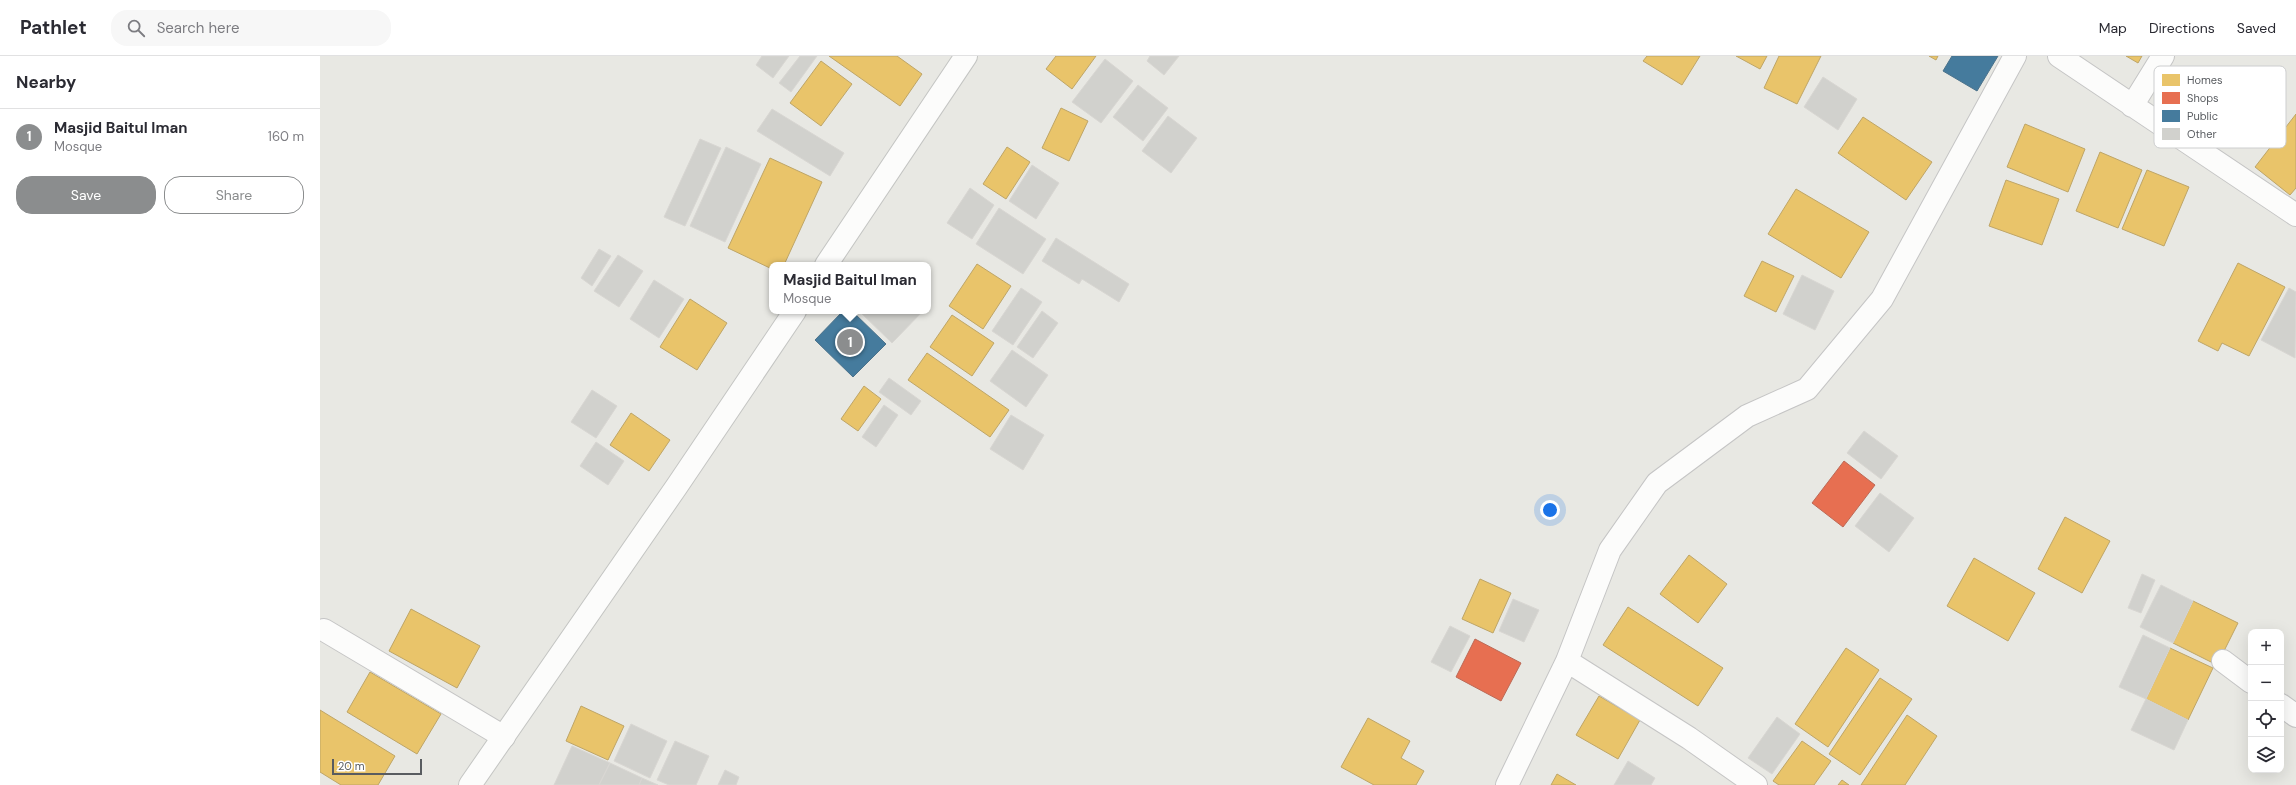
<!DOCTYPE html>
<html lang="en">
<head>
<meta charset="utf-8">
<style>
  body { margin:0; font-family:"DM Sans",sans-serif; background:#f7f7f7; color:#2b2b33 }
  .controls { position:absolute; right:12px; bottom:12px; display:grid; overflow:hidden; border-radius:8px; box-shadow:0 4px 16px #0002 }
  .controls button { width:36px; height:36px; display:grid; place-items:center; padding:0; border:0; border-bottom:1px solid #e1e1e2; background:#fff; color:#2b2b33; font:20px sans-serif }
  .scale { position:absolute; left:12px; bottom:10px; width:90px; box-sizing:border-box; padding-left:4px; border:2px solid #595c60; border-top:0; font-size:11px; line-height:14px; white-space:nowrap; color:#595c60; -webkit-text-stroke:3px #fff; paint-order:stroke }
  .you { position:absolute; left:1230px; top:454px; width:14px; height:14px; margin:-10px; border:3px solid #fff; border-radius:50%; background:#1a73e8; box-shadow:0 0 0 6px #1a73e833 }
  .badge { display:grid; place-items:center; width:26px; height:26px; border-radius:50%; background:#8b8d8e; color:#fff; font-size:13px; font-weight:700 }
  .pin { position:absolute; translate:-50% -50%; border:2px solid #fff; box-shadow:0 1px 4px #0006 }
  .popup { position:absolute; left:449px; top:206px; width:162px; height:52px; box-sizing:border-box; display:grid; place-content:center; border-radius:8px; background:#fff; filter:drop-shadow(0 1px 3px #0005); font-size:13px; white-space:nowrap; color:#7c7c81 }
  .popup b { font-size:15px; color:#2b2b33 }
  .popup::after { content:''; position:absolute; left:50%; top:100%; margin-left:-8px; border:8px solid transparent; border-top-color:#fff }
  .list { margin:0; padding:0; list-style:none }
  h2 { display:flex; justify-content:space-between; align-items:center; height:52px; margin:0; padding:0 16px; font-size:17px }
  h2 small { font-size:13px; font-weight:400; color:#7c7c81 }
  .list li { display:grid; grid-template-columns:26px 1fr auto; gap:12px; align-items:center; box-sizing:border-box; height:56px; padding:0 16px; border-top:1px solid #e1e1e2 }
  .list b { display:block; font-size:15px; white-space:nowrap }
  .list p { margin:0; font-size:13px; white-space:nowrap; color:#7c7c81 }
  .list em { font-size:13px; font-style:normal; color:#7c7c81 }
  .actions { display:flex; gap:8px; padding:12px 16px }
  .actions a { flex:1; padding:9px 0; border:1px solid #8b8d8e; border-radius:16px; text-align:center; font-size:14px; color:#8b8d8e }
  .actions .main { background:#8b8d8e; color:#fff }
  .icon { flex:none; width:22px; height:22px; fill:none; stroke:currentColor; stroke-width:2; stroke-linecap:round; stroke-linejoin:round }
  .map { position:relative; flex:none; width:1976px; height:729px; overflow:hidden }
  header { display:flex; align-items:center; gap:24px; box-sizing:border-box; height:56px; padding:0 20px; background:#fff; border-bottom:1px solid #e1e1e2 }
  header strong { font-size:19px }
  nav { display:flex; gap:22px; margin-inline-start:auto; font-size:14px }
  .search { width:280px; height:36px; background:#f7f7f7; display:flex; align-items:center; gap:10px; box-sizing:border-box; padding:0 14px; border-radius:16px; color:#7c7c81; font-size:15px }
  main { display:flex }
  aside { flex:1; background:#fff }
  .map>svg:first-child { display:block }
</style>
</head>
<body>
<header>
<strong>Pathlet</strong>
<div class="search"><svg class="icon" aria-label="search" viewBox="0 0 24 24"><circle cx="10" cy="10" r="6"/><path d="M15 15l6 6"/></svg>Search here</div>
<nav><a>Map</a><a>Directions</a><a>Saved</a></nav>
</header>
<main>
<aside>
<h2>Nearby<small></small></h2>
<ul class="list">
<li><span class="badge">1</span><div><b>Masjid Baitul Iman</b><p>Mosque</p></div><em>160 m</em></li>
</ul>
<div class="actions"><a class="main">Save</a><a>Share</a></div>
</aside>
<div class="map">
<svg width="1976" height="729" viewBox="0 0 1976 729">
  <rect width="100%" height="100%" fill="#e8e8e3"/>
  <path fill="#e9c46a" stroke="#bea567" d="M 509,0 L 577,0 L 602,18 L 580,50 Z
    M 736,0 L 776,0 L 752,33 L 726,13 Z
    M 1327,0 L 1380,0 L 1362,29 L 1323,5 Z
    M 1416,0 L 1447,0 L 1440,13 Z
    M 1459,0 L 1501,0 L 1477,48 L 1444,32 Z
    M 1609,0 L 1618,0 L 1616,4 Z
    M 1806,0 L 1822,0 L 1818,7 Z
    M 501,5 L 532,28 L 501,70 L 470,47 Z
    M 741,52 L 768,65 L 749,105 L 722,92 Z
    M 1976,58 L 1976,132 L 1970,139 L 1935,111 Z
    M 1543,61 L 1612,106 L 1586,144 L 1518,97 Z
    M 1705,68 L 1765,93 L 1748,136 L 1687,111 Z
    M 687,91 L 710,106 L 686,143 L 663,128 Z
    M 1780,96 L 1822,114 L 1798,172 L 1756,155 Z
    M 450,102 L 502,126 L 464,209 L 452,209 L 452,213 L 408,192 Z
    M 1827,114 L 1869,131 L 1844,190 L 1802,173 Z
    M 1686,124 L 1739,143 L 1722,189 L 1669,170 Z
    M 1476,133 L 1549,176 L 1521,222 L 1448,178 Z
    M 1442,205 L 1474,220 L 1456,256 L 1424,240 Z
    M 1918,207 L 1965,231 L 1929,300 L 1902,287 L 1898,295 L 1878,285 Z
    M 657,208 L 691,230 L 663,273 L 629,250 Z
    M 370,243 L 407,267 L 377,314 L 340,291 Z
    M 632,259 L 674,287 L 652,320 L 610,291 Z
    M 607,297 L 689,354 L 670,381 L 588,324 Z
    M 544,330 L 561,343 L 538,375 L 521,363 Z
    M 311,357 L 350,384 L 329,415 L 290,389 Z
    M 1745,461 L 1790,485 L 1762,537 L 1718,513 Z
    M 1369,499 L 1407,528 L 1378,567 L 1340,538 Z
    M 1654,502 L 1715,537 L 1688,585 L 1627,550 Z
    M 1160,523 L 1191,537 L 1173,577 L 1142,563 Z
    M 1873,545 L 1918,567 L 1897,609 L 1853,587 Z
    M 1308,551 L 1403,612 L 1378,650 L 1283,589 Z
    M 91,553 L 160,590 L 137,632 L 69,595 Z
    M 1526,592 L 1559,614 L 1508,691 L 1475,668 Z
    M 1850,592 L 1893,612 L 1868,664 L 1826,643 Z
    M 50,616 L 121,658 L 97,698 L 27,656 Z
    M 1560,622 L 1592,643 L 1540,719 L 1509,698 Z
    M 1279,640 L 1320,664 L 1298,703 L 1256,679 Z
    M 261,650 L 304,670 L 288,704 L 246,685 Z
    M 0,654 L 75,700 L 58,729 L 21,729 L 0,716 Z
    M 1587,659 L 1617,680 L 1585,729 L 1541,729 Z
    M 1048,662 L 1090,685 L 1081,702 L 1104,715 L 1096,729 L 1054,729 L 1021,711 Z
    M 1482,685 L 1511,705 L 1494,729 L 1459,729 L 1453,725 Z
    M 1237,718 L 1256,729 L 1231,729 Z
    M 1522,724 L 1529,729 L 1518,729 Z"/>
  <path fill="#e76f51" stroke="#bc6956" d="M 1524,405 L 1555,429 L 1523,471 L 1492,447 Z
    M 1155,583 L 1201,607 L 1181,645 L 1136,621 Z"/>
  <path fill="#457b9d" stroke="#4b728b" d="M 1632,0 L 1678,0 L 1657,35 L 1623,15 Z
    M 523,255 L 532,255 L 566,288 L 533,321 L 495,284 Z"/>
  <path fill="#d1d1cd" stroke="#d8d6d2" d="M 442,0 L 469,0 L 453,22 L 436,9 Z
    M 480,0 L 497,0 L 471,36 L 459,27 Z
    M 830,0 L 859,0 L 844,19 L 827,5 Z
    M 785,3 L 813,25 L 781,67 L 752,46 Z
    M 1503,21 L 1537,43 L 1518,74 L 1484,51 Z
    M 818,29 L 848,52 L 823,85 L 793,61 Z
    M 452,53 L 524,97 L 510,120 L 437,75 Z
    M 848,60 L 877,82 L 851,117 L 822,95 Z
    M 380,83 L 401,92 L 365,170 L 344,161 Z
    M 406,91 L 441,108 L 405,186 L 370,170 Z
    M 712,109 L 739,127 L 716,163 L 689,145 Z
    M 650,132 L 674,149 L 652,183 L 627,167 Z
    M 679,152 L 726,183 L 703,218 L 656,188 Z
    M 736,182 L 809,228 L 799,246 L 762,223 L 759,228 L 722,205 Z
    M 279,193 L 291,200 L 272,230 L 261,222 Z
    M 298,199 L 323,215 L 299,251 L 274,235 Z
    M 1482,219 L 1514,235 L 1495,274 L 1463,258 Z
    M 334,224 L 364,243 L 339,282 L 310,263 Z
    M 701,232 L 722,246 L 693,289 L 672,275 Z
    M 1969,232 L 1976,236 L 1975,302 L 1941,284 Z
    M 539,255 L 603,255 L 572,287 Z
    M 722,255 L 738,267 L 713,302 L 697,291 Z
    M 692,294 L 728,319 L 706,351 L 670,325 Z
    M 569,322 L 601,345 L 591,359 L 559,336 Z
    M 272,334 L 297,350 L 276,382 L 251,366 Z
    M 564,349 L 578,359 L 556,391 L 542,381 Z
    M 691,359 L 724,379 L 703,414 L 670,393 Z
    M 1544,375 L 1578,400 L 1561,423 L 1527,397 Z
    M 276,386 L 304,405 L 288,429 L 260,410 Z
    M 1560,437 L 1594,462 L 1569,496 L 1535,470 Z
    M 1822,518 L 1835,524 L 1821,557 L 1808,552 Z
    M 1841,529 L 1873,545 L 1853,587 L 1820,571 Z
    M 1193,543 L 1219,554 L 1204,586 L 1179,575 Z
    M 1130,570 L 1150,580 L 1131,616 L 1111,606 Z
    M 1823,579 L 1850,592 L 1826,643 L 1799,631 Z
    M 1826,643 L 1868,664 L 1854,694 L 1811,674 Z
    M 1457,661 L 1480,678 L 1452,718 L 1428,702 Z
    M 311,668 L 347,685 L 330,722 L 294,705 Z
    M 355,685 L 389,700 L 376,729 L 349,729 L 337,724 Z
    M 252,690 L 290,707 L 279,729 L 234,729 Z
    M 1308,705 L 1335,722 L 1331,729 L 1294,729 Z
    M 290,707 L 322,722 L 319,729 L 279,729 Z
    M 405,714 L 419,721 L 416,729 L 398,729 Z
    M 322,722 L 338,729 L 319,729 Z"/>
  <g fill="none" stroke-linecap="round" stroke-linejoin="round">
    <g stroke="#c5c5c5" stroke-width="24">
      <path id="street" d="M 1739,0 L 1976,159
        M 1812,50 L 1843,0
        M 4,574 L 184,681
        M 1247,605 L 1369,682 L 1436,729
        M 1903,605 L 1931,626
        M 1961,649 L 1976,660
        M 1187,729 L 1247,605 L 1290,494 L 1337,427 L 1427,360 L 1487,333 L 1562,243 L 1695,0"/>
    </g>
    <g stroke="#c4c5c3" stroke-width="24">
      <path id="secondary" d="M 506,209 L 646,0
        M 150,729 L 357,430 L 475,255"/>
    </g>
    <use href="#street" stroke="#fcfcfb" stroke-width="22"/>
    <use href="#secondary" stroke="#fcfcfb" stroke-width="22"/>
  </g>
  <rect x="1834" y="10" width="132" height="82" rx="6" fill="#fff" stroke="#cdcecf" stroke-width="1"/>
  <rect x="1842" y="18" width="18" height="12" fill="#e9c46a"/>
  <rect x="1842" y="36" width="18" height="12" fill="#e76f51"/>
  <rect x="1842" y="54" width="18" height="12" fill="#457b9d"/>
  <rect x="1842" y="72" width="18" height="12" fill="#d1d1cd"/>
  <g font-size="11" fill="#595c60">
    <text x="1867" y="28">Homes</text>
    <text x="1867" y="46">Shops</text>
    <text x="1867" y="64">Public</text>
    <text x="1867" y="82">Other</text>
  </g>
</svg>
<div class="controls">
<button>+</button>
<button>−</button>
<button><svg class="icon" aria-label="locate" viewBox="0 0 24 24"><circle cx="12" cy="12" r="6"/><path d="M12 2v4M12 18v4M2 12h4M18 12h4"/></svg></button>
<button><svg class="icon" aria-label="layers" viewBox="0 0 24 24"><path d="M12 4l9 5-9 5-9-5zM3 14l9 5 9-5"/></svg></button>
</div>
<div class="scale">20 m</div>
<div class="you"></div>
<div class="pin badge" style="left:530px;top:286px">1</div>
<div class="popup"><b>Masjid Baitul Iman</b>Mosque</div>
</div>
</main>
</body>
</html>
